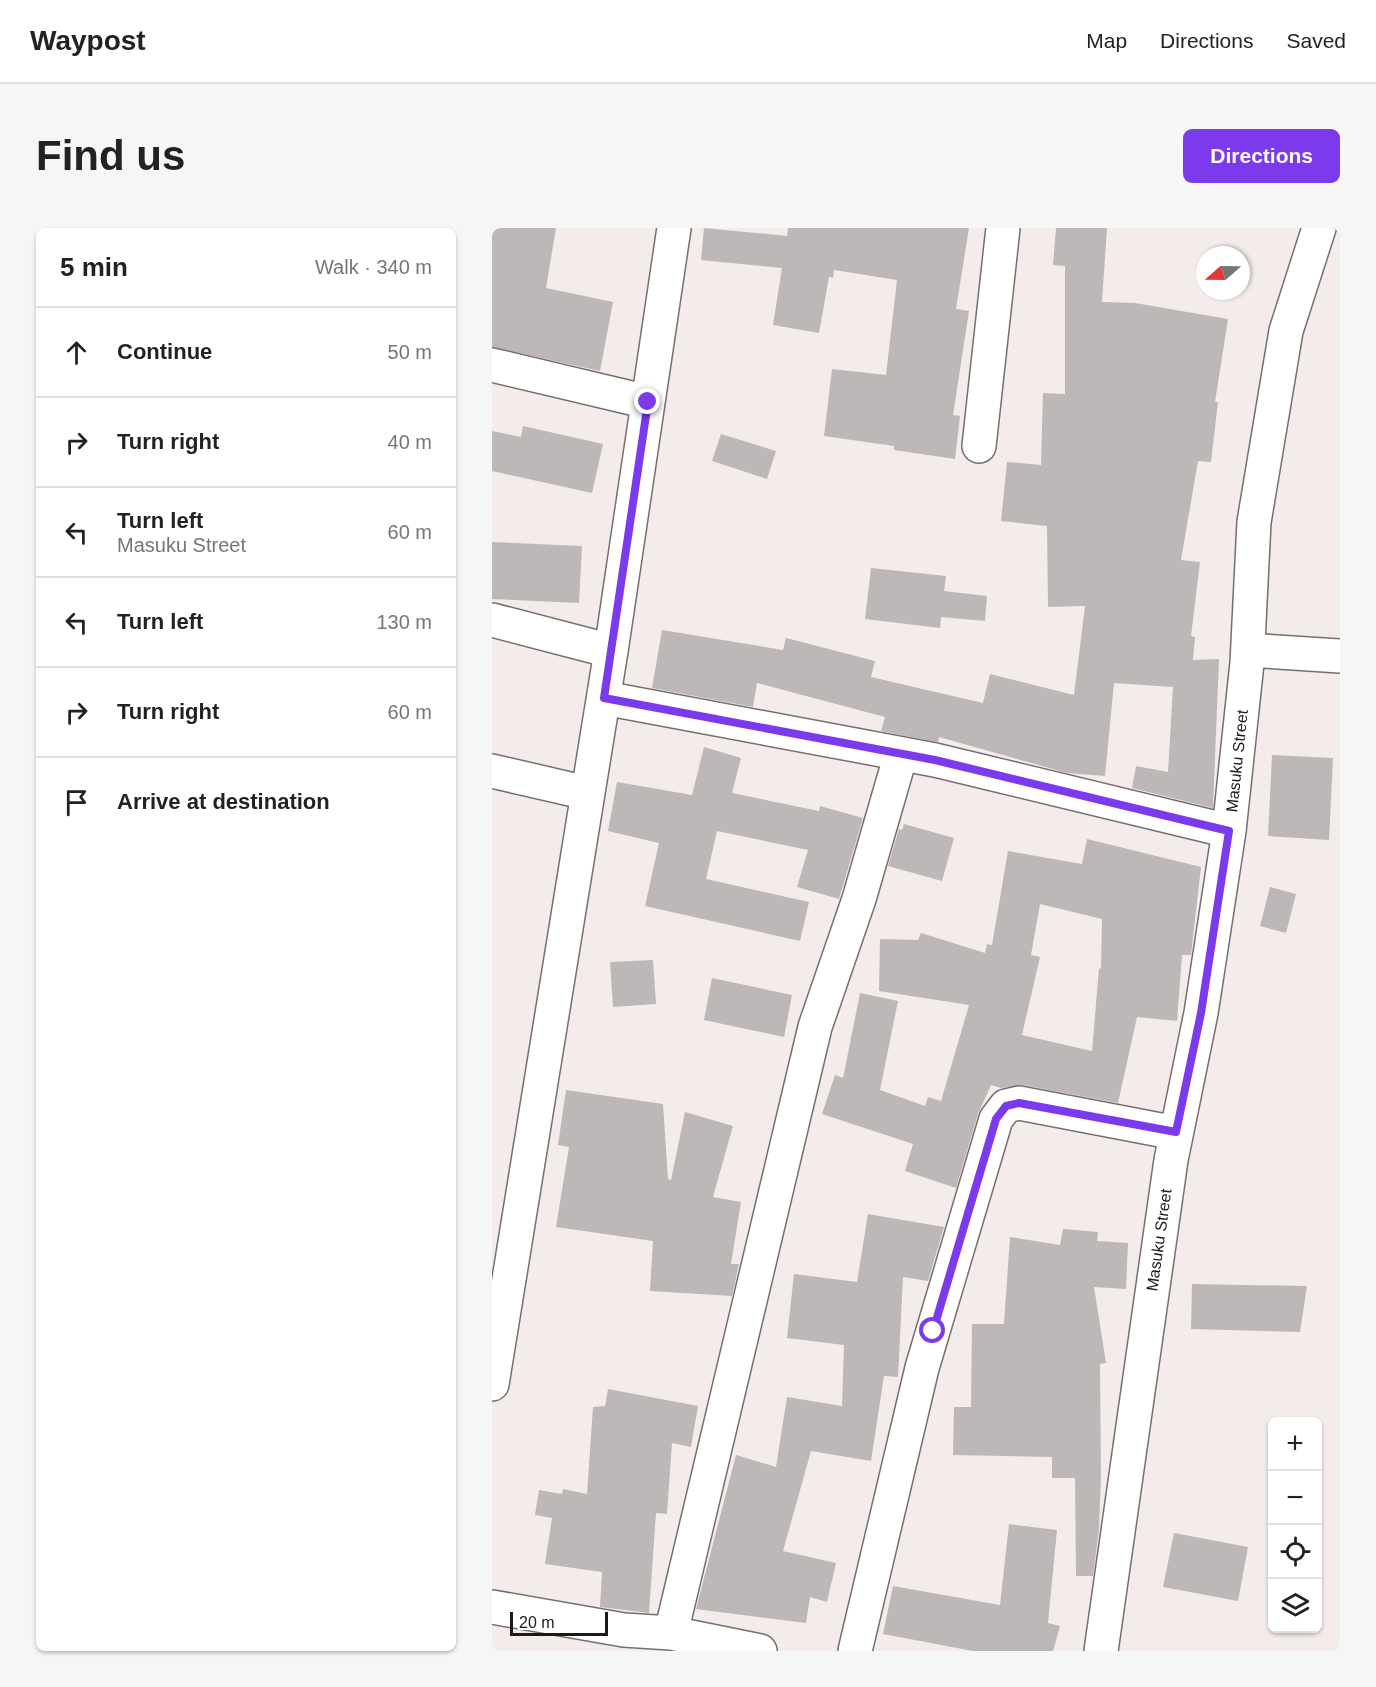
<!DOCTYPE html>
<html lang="en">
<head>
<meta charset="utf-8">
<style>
  body { margin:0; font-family:Helvetica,sans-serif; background:#f6f6f6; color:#222 }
  .controls { position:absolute; right:18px; bottom:18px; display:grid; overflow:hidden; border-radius:9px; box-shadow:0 2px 4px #0004 }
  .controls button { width:54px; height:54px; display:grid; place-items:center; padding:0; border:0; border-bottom:2px solid #e0e0e0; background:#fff; color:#222; font:30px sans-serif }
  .compass { position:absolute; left:704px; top:18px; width:54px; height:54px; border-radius:50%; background:#fff; box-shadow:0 2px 4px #0004; rotate:250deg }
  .scale { position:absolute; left:18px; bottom:15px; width:98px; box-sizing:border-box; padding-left:6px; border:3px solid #1b1919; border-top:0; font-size:16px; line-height:21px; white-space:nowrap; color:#1b1919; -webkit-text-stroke:4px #fff; paint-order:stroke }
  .stop { position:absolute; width:18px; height:18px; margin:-14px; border:4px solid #7c3aed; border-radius:50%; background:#fff }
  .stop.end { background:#7c3aed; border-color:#fff; box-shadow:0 2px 6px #0008 }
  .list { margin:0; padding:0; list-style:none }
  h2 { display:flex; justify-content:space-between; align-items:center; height:78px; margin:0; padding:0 24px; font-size:26px }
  h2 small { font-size:20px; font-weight:400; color:#767676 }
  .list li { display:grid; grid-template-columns:39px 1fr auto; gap:18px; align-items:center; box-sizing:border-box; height:90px; padding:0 24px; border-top:2px solid #e0e0e0 }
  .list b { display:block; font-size:22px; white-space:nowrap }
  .list p { margin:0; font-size:20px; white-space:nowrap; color:#767676 }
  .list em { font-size:20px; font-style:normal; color:#767676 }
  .icon { flex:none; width:33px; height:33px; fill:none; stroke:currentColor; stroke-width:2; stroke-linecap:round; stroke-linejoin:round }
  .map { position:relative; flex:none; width:848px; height:1423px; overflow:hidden; border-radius:9px }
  header { display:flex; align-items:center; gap:36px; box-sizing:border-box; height:84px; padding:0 30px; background:#fff; border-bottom:2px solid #e0e0e0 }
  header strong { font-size:28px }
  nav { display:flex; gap:33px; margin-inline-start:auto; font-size:21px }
  .intro { display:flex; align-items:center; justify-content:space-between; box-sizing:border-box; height:144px; padding:0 36px }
  h1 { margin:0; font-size:42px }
  .button { padding:15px 27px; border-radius:9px; background:#7c3aed; color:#fff; font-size:21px; font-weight:700 }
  main { display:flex; gap:36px; padding:0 36px }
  aside { flex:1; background:#fff; border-radius:9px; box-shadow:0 2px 4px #0004 }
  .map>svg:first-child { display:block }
</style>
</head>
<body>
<header>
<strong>Waypost</strong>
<nav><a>Map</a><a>Directions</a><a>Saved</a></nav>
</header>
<div class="intro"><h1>Find us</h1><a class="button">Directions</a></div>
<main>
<aside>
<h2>5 min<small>Walk · 340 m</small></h2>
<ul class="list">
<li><svg class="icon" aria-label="ahead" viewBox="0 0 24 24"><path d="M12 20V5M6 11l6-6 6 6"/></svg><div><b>Continue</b></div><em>50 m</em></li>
<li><svg class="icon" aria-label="right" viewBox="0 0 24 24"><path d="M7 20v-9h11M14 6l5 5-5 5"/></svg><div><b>Turn right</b></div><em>40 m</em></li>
<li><svg class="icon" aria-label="left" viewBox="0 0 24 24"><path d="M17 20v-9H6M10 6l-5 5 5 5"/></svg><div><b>Turn left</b><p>Masuku Street</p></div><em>60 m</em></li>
<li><svg class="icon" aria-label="left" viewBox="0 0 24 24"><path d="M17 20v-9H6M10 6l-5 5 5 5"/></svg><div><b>Turn left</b></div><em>130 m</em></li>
<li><svg class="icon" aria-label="right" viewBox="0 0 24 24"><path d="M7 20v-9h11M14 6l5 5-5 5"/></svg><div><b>Turn right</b></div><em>60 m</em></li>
<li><svg class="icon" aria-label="arrive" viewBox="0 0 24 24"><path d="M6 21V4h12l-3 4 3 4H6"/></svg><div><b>Arrive at destination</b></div></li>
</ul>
</aside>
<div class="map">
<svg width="848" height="1423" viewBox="0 0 848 1423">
  <rect width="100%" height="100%" fill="#f3ecea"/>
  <path fill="#bdb7b8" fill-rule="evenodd" d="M 0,0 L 64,0 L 54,60 L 121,74 L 108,143 L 0,119 Z
    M 212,0 L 295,8 L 296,0 L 477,0 L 464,81 L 477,83 L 461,187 L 468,188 L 463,231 L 402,222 L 402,218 L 332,208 L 340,141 L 394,147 L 405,52 L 342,42 L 341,50 L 337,49 L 327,105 L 281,97 L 290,40 L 209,32 Z
    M 564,0 L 615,0 L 610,74 L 643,75 L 736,91 L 723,174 L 726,174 L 719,234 L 706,233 L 689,332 L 708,334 L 699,408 L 703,409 L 701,432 L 727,431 L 721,580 L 640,560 L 644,538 L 676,544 L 681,459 L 622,455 L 613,548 L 575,545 L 447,509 L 446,514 L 389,503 L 393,489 L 265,455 L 261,479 L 160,460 L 170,402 L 291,422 L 294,410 L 383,433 L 379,449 L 491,475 L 498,446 L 582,467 L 593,378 L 556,379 L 555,298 L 509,293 L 515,234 L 549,237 L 551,165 L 573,166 L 573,38 L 561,37 Z
    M 31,198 L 111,216 L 100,265 L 0,243 L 0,203 L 29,209 Z
    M 229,206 L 284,223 L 275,251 L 220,233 Z
    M 0,314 L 90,318 L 87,375 L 0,371 Z
    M 379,340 L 454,348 L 452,363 L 495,368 L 493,393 L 449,389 L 448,400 L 373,391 Z
    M 212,519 L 249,530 L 240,565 L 327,583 L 328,578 L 371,590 L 347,671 L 305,659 L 316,622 L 225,603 L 214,651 L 317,674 L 308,713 L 153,678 L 167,615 L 116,603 L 125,554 L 200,567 Z
    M 780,527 L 841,530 L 837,612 L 776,608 Z
    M 412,596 L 462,610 L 450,653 L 396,638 L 407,601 L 410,602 Z
    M 595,611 L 709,639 L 699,727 L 690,727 L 685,793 L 645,789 L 626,875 L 531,857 L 509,860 L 499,857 L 486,886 L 464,960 L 413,943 L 421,916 L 330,886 L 343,847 L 351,850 L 368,765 L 406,773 L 388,862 L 433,878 L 436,869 L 449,873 L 477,777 L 387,763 L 388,711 L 426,712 L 429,705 L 493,725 L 495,716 L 500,717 L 516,623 L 590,636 ZM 548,676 L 610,691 L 609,741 L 607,740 L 600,823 L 530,807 L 548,729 L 539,727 Z
    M 778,659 L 804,666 L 794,705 L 768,698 Z
    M 161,732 L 164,776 L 121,779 L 118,734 Z
    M 220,750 L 300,767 L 292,809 L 212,792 Z
    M 74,862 L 171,876 L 176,951 L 179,952 L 193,884 L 241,898 L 221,969 L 249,974 L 239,1036 L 247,1036 L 240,1068 L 158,1063 L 161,1013 L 64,999 L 77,919 L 66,917 Z
    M 376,986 L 452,999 L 436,1053 L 411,1049 L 406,1149 L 392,1148 L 379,1233 L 319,1223 L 291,1323 L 344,1335 L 335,1374 L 318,1369 L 314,1395 L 204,1381 L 244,1227 L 284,1239 L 295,1169 L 350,1178 L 352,1117 L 295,1110 L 302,1046 L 365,1054 Z
    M 571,1001 L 606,1004 L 605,1013 L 636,1015 L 634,1061 L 602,1059 L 614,1135 L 608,1136 L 609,1249 L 607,1301 L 601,1348 L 584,1348 L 583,1250 L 560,1250 L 560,1229 L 461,1227 L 462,1179 L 479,1179 L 480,1096 L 512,1096 L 518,1009 L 568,1017 Z
    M 700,1056 L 815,1058 L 808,1104 L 699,1101 Z
    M 116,1161 L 206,1178 L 199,1219 L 180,1215 L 175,1286 L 164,1285 L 157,1385 L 108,1379 L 110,1344 L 53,1336 L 60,1290 L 43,1287 L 47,1262 L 70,1266 L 71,1261 L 95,1266 L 101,1179 L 113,1178 Z
    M 517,1296 L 565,1302 L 556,1395 L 568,1398 L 561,1423 L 481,1423 L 391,1406 L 401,1358 L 508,1377 Z
    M 682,1305 L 756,1319 L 746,1373 L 671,1359 Z"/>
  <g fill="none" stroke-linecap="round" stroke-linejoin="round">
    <g stroke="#756f6e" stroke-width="36">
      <path id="minor" d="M 0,137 L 156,174
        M 487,218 L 511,0
        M 0,392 L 119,423
        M 756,422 L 848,428
        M 112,470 L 443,532 L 737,603
        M 0,543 L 95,565
        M 0,1156 L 119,423 L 182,0
        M 0,1379 L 132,1402 L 179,1405 L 268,1423
        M 179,1405 L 323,799 L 367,671 L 409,526
        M 363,1423 L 430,1140 L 504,891 L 514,878 L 527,875 L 684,905
        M 609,1423 L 679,932 L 709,785 L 737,603 L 755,435 L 762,294 L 794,103 L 827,0"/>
    </g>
    <use href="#minor" stroke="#fff" stroke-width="33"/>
  </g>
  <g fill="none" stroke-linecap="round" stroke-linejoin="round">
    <path stroke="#7c3aed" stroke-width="8" d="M 156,174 L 112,470 L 443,532 L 737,603 L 709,785 L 684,904 L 527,875 L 514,878 L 504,891 L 441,1103"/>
  </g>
  <g text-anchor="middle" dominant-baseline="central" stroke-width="4.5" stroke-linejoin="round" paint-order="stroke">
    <g font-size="16" fill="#1b1919" stroke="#fff">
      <text transform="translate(745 533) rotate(-84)">Masuku Street</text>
      <text transform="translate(667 1012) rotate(-82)">Masuku Street</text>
    </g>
  </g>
</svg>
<div class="controls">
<button>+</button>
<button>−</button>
<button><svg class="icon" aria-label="locate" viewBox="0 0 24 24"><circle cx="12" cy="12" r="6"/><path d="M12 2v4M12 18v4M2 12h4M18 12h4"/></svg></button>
<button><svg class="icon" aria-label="layers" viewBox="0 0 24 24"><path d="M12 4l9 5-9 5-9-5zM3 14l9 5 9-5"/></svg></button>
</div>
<svg class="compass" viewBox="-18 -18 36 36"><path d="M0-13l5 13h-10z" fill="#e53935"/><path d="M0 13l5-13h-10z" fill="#767676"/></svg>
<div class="scale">20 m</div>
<div class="stop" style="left:441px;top:1103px"></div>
<div class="stop end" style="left:156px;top:174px"></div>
</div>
</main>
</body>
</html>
